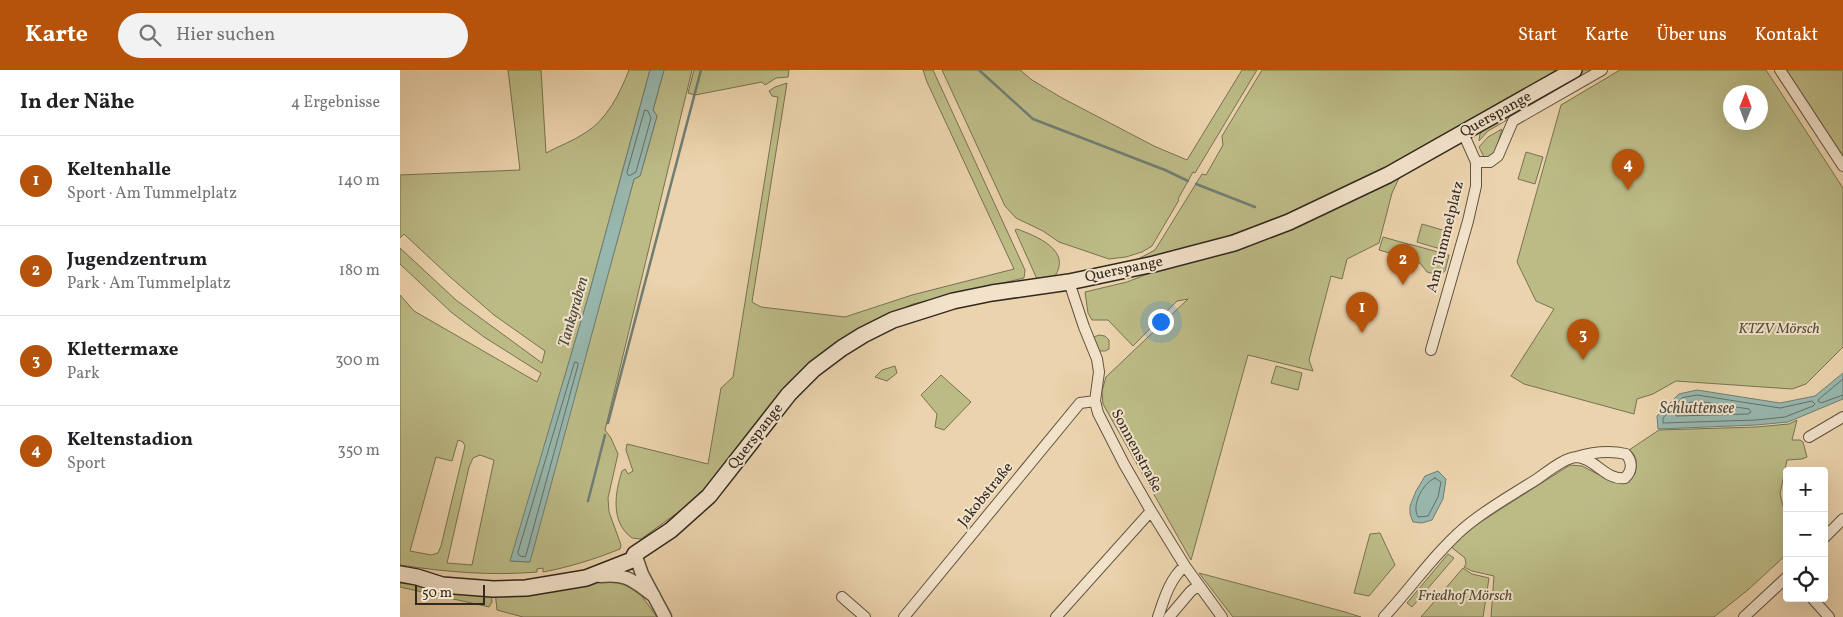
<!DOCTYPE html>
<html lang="de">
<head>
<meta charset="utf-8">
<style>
  body { margin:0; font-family:Vollkorn,serif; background:#f2f2f2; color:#202124 }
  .controls { position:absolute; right:15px; bottom:15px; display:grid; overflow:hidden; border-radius:5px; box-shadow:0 5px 20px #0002 }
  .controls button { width:45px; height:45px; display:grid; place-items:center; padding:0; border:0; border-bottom:1px solid #e0e0e0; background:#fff; color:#202124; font:25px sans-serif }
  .compass { position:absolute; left:1323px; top:15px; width:45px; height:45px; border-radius:50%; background:#fff; box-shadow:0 5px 20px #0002; rotate:1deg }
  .scale { position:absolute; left:15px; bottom:12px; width:70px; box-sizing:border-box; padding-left:5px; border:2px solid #32291f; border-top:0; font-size:14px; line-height:18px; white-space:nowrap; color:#32291f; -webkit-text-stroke:4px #f2e2ca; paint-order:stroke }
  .you { position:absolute; left:760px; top:251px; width:18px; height:18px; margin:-12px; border:4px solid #fff; border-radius:50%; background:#1a73e8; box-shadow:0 0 0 8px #1a73e833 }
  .badge { display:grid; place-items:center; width:32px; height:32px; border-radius:50%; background:#b45309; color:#fff; font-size:16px; font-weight:700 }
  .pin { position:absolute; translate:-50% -41px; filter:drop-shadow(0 1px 2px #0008) }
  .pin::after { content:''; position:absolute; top:26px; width:18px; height:15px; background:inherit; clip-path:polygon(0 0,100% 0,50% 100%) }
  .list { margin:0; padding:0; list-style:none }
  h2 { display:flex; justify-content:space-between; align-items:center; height:65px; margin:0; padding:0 20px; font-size:21px }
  h2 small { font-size:16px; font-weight:400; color:#757577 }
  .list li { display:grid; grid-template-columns:32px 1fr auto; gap:15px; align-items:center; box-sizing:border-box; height:90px; padding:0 20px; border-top:1px solid #e0e0e0 }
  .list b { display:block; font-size:19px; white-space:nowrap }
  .list p { margin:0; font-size:16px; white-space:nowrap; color:#757577 }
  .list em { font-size:16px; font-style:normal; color:#757577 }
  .icon { flex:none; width:28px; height:28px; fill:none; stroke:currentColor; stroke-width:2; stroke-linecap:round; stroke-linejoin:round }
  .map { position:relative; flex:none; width:1443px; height:547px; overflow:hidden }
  header { display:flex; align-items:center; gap:30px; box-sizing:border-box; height:70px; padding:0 25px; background:#b45309; color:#fff }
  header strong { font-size:24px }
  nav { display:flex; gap:28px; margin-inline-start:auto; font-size:18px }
  .search { width:350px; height:45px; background:#f2f2f2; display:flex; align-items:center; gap:12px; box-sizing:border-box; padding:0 18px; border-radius:28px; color:#757577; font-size:19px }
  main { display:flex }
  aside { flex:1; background:#fff }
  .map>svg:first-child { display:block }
</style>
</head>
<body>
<header>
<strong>Karte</strong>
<div class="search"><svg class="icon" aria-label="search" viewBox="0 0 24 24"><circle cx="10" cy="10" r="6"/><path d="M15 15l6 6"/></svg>Hier suchen</div>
<nav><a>Start</a><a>Karte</a><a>Über uns</a><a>Kontakt</a></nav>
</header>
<main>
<aside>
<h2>In der Nähe<small>4 Ergebnisse</small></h2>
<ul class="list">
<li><span class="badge">1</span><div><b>Keltenhalle</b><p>Sport · Am Tummelplatz</p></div><em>140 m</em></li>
<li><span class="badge">2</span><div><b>Jugendzentrum</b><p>Park · Am Tummelplatz</p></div><em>180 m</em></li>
<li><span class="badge">3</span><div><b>Klettermaxe</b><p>Park</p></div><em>300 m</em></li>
<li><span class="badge">4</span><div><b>Keltenstadion</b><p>Sport</p></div><em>350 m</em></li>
</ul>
</aside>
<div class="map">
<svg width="1443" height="547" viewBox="0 0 1443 547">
  <rect width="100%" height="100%" fill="#ebd3ad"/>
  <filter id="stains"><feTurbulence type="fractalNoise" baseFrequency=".004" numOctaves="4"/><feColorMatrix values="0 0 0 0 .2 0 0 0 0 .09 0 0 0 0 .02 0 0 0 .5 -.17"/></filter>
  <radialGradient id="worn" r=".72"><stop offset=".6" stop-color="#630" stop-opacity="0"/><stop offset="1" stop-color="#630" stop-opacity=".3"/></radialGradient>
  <path fill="#bcbb86" stroke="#777252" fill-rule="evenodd" d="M 108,0 L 141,0 L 146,83 C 159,76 173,71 185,63 C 207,50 220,23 229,0 L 250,0 L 189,224 L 111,491 L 129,492 L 234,109 L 240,106 L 257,46 L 253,40 L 264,0 L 292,0 L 205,360 L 211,368 L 218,384 L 208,428 L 209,442 L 221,475 L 220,479 C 195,489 170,497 143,502 L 143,498 L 137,499 L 137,502 C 91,506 46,502 0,495 L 0,225 L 14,241 L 137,312 L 141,303 L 84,267 L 51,242 L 0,194 L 0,178 L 56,230 L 142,293 L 145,281 L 94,245 L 49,206 L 4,164 L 0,168 L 0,105 L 120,100 ZM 58,370 L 63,372 L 65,376 L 41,476 L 38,483 L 31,485 L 10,481 L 36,387 L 52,391 ZM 80,385 L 94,390 L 72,495 L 47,493 L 69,397 L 73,388 Z
    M 294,0 L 389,0 L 388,7 L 376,8 L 365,15 L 362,12 L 295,25 L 288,23 Z
    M 523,0 L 533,0 L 625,200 L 624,208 L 513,234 L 457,259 L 418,286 L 394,308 L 305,420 L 291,433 L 241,469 L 232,468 C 210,452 215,423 222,401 L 225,399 L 228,404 L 233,401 L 226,380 L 227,374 L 308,394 L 321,318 L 333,307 L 378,27 L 372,26 L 369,21 L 375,17 L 387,13 L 352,232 L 361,237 L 445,247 L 512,225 L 614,199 L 527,12 Z
    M 542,0 L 620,0 L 632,10 L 662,28 L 754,76 L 787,90 L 842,0 L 857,0 L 795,103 L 793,102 L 778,129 L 779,130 L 752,176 L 742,182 L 726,187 L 709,189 L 659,172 L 643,161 L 616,148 L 605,136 Z
    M 862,0 L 1164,0 C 1072,51 981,106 883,147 C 836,167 787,178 738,192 L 738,189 L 755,180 L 802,104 L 806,105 L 823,75 L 822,66 Z
    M 1183,0 L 1193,0 L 1088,61 L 1079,71 L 1080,64 L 1087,56 Z
    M 1220,0 L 1366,0 L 1443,118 L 1443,277 L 1406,314 L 1392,319 L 1276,311 L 1253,324 L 1237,329 L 1234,344 L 1124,314 L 1111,306 L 1154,239 L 1136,231 L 1117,192 L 1161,35 ZM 1330,22 L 1360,22 L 1360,52 L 1330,52 Z
    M 1386,0 L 1443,0 L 1443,88 Z
    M 1102,59 L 1094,86 L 1090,88 L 1084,87 L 1079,77 L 1088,67 Z
    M 1126,82 L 1143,87 L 1135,114 L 1118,109 Z
    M 1000,106 L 992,123 L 979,173 L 947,189 L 942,209 L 931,206 L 909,290 L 913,301 L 848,285 L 791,490 L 703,334 L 702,321 L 706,307 L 788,229 L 777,231 L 733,276 L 708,250 L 692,250 L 688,243 L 685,222 L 727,212 Z
    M 1022,154 L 1049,162 L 1044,180 L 1017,172 Z
    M 617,159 C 636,166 672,180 655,206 L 637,209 L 615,160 Z
    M 983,167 L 1008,174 L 1004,187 L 979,180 Z
    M 1009,174 L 1049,185 L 1045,201 L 1039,205 L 1027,202 L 1020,193 L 1005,189 Z
    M 699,265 L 705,266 L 709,270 L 709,279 L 705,281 L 699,281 L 694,267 Z
    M 495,296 L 497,303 L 487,311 L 475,307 L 482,300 Z
    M 876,296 L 902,303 L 898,320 L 871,313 Z
    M 541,305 L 571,332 L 544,360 L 535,357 L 537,344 L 521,325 Z
    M 1397,350 L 1392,370 L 1400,370 L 1403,372 L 1407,387 L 1402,389 L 1387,390 L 1380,424 L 1387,452 L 1387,484 L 1349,519 L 1314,547 L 1091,547 L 1094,506 L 1072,501 L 1064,497 L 1066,494 L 1065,488 L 1051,477 L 1068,460 L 1170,395 L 1182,396 L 1211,411 L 1225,412 L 1235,404 C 1237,395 1238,386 1229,380 L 1259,360 L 1356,357 L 1389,354 Z
    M 980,463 L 995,495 L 969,526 L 954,523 L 970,464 Z
    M 1048,484 L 1054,488 L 1012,537 L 1007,533 Z
    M 1063,498 L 1072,504 L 1089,508 L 1083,547 L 1021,547 Z
    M 799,503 L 945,542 L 961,547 L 833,547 Z
    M 207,510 L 231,514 L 241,525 L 257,547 L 123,547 L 97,540 L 95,521 Z
    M 0,511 L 91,521 L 92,532 L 89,537 L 0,517 Z"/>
  <path fill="#98b7ae" stroke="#6f7e75" d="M 250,0 L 264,0 L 253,40 L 257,46 L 240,106 L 234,109 L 130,492 L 110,491 L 189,224 Z
    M 1443,303 L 1443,329 L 1388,352 L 1356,355 L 1258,359 L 1257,346 L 1279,324 L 1297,320 L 1380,333 L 1415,326 Z
    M 1038,401 L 1046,409 L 1043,429 L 1032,450 L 1022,453 L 1013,452 L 1010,444 L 1010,436 L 1016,421 L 1025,406 Z"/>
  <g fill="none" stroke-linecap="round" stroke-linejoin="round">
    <path stroke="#657066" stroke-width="1" d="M 245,40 L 248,41 L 251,48 L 236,102 L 229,106 L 227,103 Z
      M 175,292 L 178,293 L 178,295 L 126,485 L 125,487 L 120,486 L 118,483 Z
      M 1443,309 L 1419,329 L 1418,331 L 1421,333 L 1443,325
      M 1297,325 L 1380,338 L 1412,331 L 1415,334 L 1413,336 L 1385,347 L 1356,350 L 1263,353 L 1263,348 L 1282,328 Z
      M 1297,331 L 1349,339 L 1351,342 L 1348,344 L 1276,346 L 1276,343 L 1285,334 Z
      M 1035,408 L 1041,412 L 1038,427 L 1028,446 L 1018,447 C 1011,435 1023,413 1035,408 Z"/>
    <path stroke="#6f7e75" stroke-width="2.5" d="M 579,0 L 633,49 L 765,100 L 788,111
      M 796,114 L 855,137
      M 208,353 L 301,0
      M 188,431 L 205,365"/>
    <g stroke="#605442" stroke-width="12">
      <path id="minor" d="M 1380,0 L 1443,96
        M 1076,92 L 1090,92 L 1098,86 L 1113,51 L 1202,0
        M 669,212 L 684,257 L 697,289 L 699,302 L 695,331 L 698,343 L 724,394 L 751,441 L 785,496 L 822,547
        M 1031,280 L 1068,151 L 1076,116 L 1076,92 L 1063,63
        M 1409,367 L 1443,347
        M 1424,468 L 1443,449
        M 442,527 L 465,547
        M 1412,528 L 1429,547
        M 504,547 L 680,333 L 695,331
        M 656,547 L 751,441
        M 758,547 C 764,529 770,508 785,496
        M 769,547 L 791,521 L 798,516
        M 984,547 C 1011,518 1034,484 1064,458 C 1086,439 1112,425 1137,409 C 1146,403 1165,387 1177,387 C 1195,388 1206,411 1225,408 C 1232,401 1233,392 1226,384 C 1208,380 1193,382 1176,387
        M 1344,547 L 1387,507"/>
    </g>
    <g stroke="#605442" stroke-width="15">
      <path id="tertiary" d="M 235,484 L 242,504 L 265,547
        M 200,506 C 227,503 233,511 254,526"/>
    </g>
    <g stroke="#32291f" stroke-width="18">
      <path id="secondary" d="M 0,504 L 17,507 L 42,515 L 93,519 L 126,518 L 186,508 L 232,490 L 235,484 L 271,460 L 309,426 L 389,324 L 414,299 L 442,278 L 463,265 L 493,250 L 553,231 L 592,223 L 669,212 L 754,194 L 834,173 L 889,152 L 988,105 L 1174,0"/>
    </g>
    <use href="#minor" stroke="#f2e2ca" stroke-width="10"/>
    <use href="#tertiary" stroke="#f2e2ca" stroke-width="12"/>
    <use href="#secondary" stroke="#f2e2ca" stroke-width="15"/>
  </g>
  <g text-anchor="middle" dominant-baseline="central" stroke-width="4" stroke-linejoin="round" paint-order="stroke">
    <g font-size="15" fill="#32291f" stroke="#f2e2ca">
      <text transform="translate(1096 45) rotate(-29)">Querspange</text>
      <text transform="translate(1046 167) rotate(-76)">Am Tummelplatz</text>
      <text transform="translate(724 200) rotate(-12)">Querspange</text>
      <text transform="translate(356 367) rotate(-52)">Querspange</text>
      <text transform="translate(736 381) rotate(62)">Sonnenstraße</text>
      <text transform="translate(586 425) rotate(-51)">Jakobstraße</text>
    </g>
    <g font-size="15" font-style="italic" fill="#544e39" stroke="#f2e2ca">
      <text x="1379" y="259">KTZV Mörsch</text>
      <text x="1065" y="526">Friedhof Mörsch</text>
    </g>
    <g font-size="16" font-style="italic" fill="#4c4c43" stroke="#f2e2ca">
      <text transform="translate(174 242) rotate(-74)">Tankgraben</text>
      <text x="1297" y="339">Schluttensee</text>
    </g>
  </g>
  <rect width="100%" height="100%" filter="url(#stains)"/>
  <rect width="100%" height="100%" fill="url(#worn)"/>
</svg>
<div class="controls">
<button>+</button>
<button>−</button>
<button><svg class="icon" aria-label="locate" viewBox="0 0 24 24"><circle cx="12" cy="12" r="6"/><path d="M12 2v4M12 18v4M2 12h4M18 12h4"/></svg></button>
</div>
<svg class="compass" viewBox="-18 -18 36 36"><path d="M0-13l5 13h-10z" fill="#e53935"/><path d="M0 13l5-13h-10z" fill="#757577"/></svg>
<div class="scale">50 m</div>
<div class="you"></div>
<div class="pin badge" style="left:962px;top:263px">1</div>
<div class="pin badge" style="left:1003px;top:215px">2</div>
<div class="pin badge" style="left:1183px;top:290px">3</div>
<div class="pin badge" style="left:1228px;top:120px">4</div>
</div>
</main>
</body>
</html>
